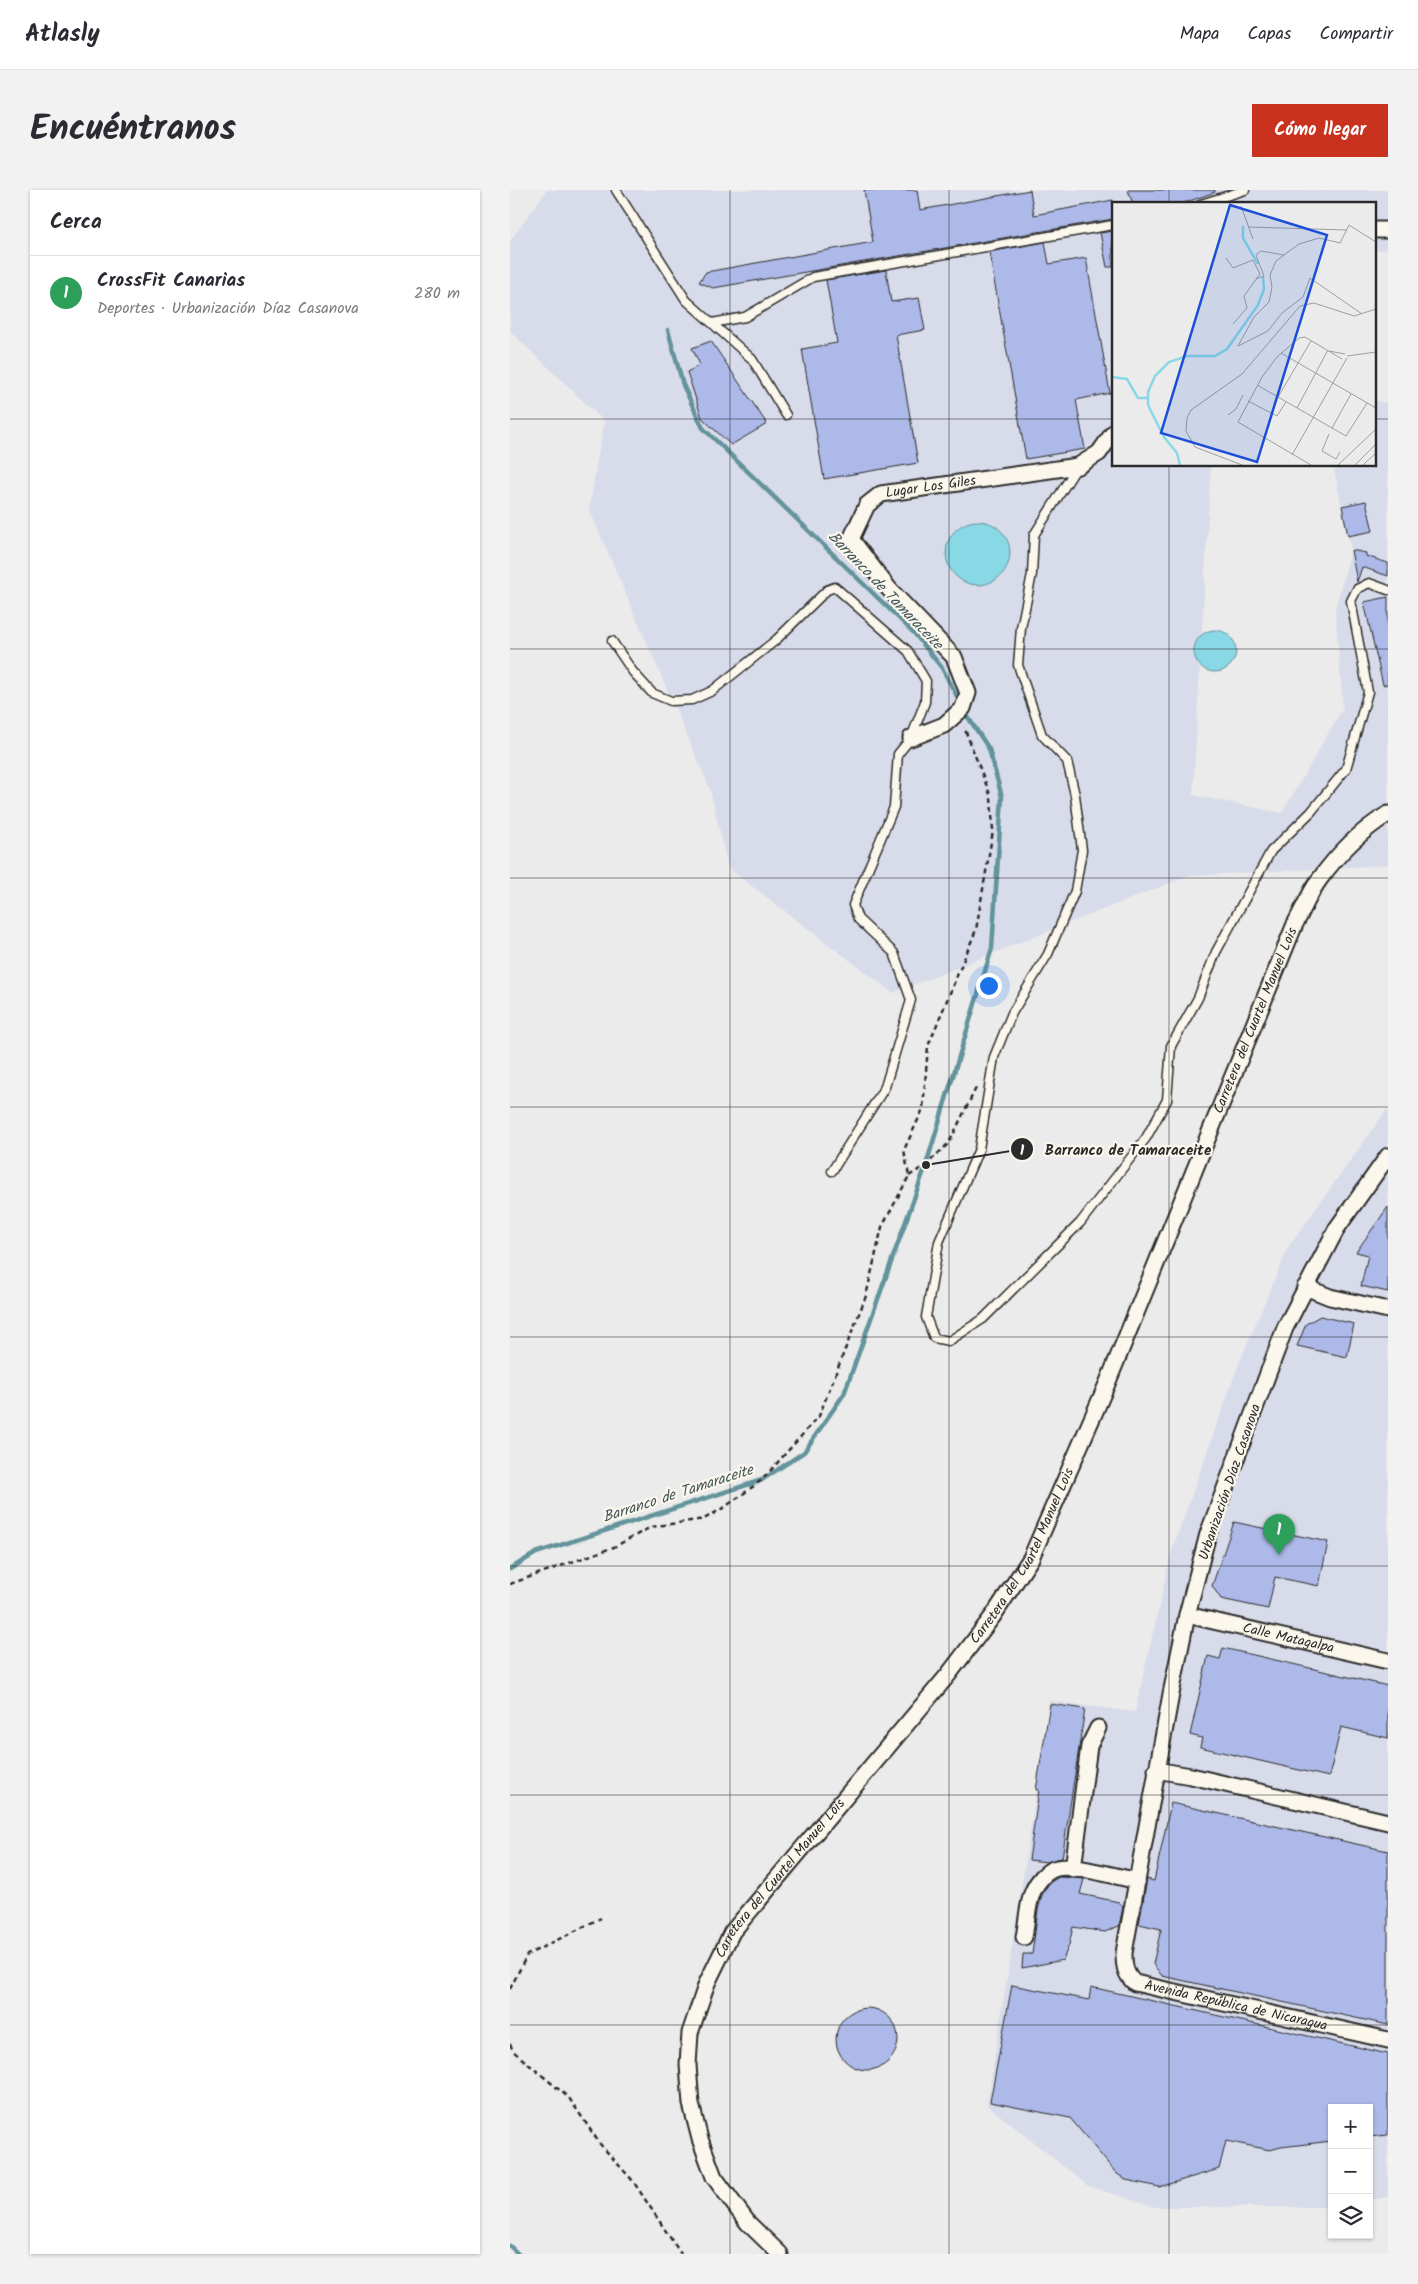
<!DOCTYPE html>
<html lang="es">
<head>
<meta charset="utf-8">
<style>
  body { margin:0; font-family:Kalam,sans-serif; background:#f2f2f3; color:#2b2b33 }
  .controls { position:absolute; right:15px; bottom:15px; display:grid; overflow:hidden; border-radius:0px; box-shadow:0 1px 4px #0004 }
  .controls button { width:45px; height:45px; display:grid; place-items:center; padding:0; border:0; border-bottom:1px solid #e1e1e2; background:#fff; color:#2b2b33; font:25px sans-serif }
  .you { position:absolute; left:478px; top:795px; width:18px; height:18px; margin:-12px; border:4px solid #fff; border-radius:50%; background:#1a73e8; box-shadow:0 0 0 8px #1a73e833 }
  .badge { display:grid; place-items:center; width:32px; height:32px; border-radius:50%; background:#c8321e; color:#fff; font-size:16px; font-weight:700 }
  .pin { position:absolute; translate:-50% -41px; filter:drop-shadow(0 1px 2px #0008) }
  .pin::after { content:''; position:absolute; top:26px; width:18px; height:15px; background:inherit; clip-path:polygon(0 0,100% 0,50% 100%) }
  .list { margin:0; padding:0; list-style:none }
  h2 { display:flex; justify-content:space-between; align-items:center; height:65px; margin:0; padding:0 20px; font-size:21px }
  h2 small { font-size:16px; font-weight:400; color:#7c7c81 }
  .list li { display:grid; grid-template-columns:32px 1fr auto; gap:15px; align-items:center; box-sizing:border-box; height:75px; padding:0 20px; border-top:1px solid #e1e1e2 }
  .list b { display:block; font-size:19px; white-space:nowrap }
  .list p { margin:0; font-size:16px; white-space:nowrap; color:#7c7c81 }
  .list em { font-size:16px; font-style:normal; color:#7c7c81 }
  .icon { flex:none; width:28px; height:28px; fill:none; stroke:currentColor; stroke-width:2; stroke-linecap:round; stroke-linejoin:round }
  .map { position:relative; flex:none; width:878px; height:2064px; overflow:hidden; border-radius:0px }
  header { display:flex; align-items:center; gap:30px; box-sizing:border-box; height:70px; padding:0 25px; background:#fff; border-bottom:1px solid #e1e1e2 }
  header strong { font-size:24px }
  nav { display:flex; gap:28px; margin-inline-start:auto; font-size:18px }
  .intro { display:flex; align-items:center; justify-content:space-between; box-sizing:border-box; height:120px; padding:0 30px }
  h1 { margin:0; font-size:35px }
  .button { padding:12px 22px; border-radius:0px; background:#c8321e; color:#fff; font-size:18px; font-weight:700 }
  main { display:flex; gap:30px; padding:0 30px }
  aside { flex:1; background:#fff; border-radius:0px; box-shadow:0 1px 4px #0004 }
  .map>svg:first-child { display:block }
</style>
</head>
<body>
<header>
<strong>Atlasly</strong>
<nav><a>Mapa</a><a>Capas</a><a>Compartir</a></nav>
</header>
<div class="intro"><h1>Encuéntranos</h1><a class="button">Cómo llegar</a></div>
<main>
<aside>
<h2>Cerca<small></small></h2>
<ul class="list">
<li><span class="badge" style="background:#2e9e5b">1</span><div><b>CrossFit Canarias</b><p>Deportes · Urbanización Díaz Casanova</p></div><em>280 m</em></li>
</ul>
</aside>
<div class="map">
<svg width="878" height="2064" viewBox="0 0 878 2064">
  <rect width="100%" height="100%" fill="#ebebeb"/>
  <filter id="ink" filterUnits="userSpaceOnUse"><feTurbulence type="fractalNoise" baseFrequency=".02" numOctaves="2"/><feDisplacementMap in="SourceGraphic" scale="10" xChannelSelector="R" yChannelSelector="G"/><feConvolveMatrix kernelMatrix="1 2 1 2 8 2 1 2 1" color-interpolation-filters="sRGB"/></filter>
  <g filter="url(#ink)">
    <path fill="#d8dcea" d="M 37,0 L 878,0 L 878,59 L 864,61 L 864,14 L 603,14 L 603,275 L 701,275 L 683,605 L 772,623 L 833,518 L 825,419 L 841,360 L 823,275 L 864,275 L 864,211 L 878,213 L 878,675 L 678,686 L 383,803 L 218,678 L 200,599 L 79,319 L 94,231 L 0,141 L 0,51 Z
      M 878,918 L 878,2007 L 859,2010 L 859,1918 L 822,1918 L 822,2017 L 644,2017 L 578,1996 L 477,1915 L 534,1553 L 539,1511 L 625,1522 L 661,1363 L 729,1173 L 779,1056 Z"/>
    <path fill="#88d8e5" stroke="#63939b" d="M436 363a32 32 0 1 1 64 0a32 32 0 1 1-64 0Z
      M684 461a21 21 0 1 1 42 0a21 21 0 1 1-42 0Z"/>
    <g fill="none" stroke-linecap="round" stroke-linejoin="round">
      <path stroke="#63939b" stroke-width="4.5" d="M 158,140 L 173,195 L 193,238 L 405,444 L 432,478 L 451,514
        M 0,1379 L 26,1363 L 252,1290 L 294,1262 L 334,1204 L 416,975 L 482,758 L 492,607 L 479,559 L 454,521
        M 0,2056 L 8,2064"/>
    </g>
    <path fill="#acb9e9" stroke="#2b2b2b" d="M 354,0 L 407,0 L 410,20 L 520,0 L 524,25 L 603,10 L 603,29 L 203,98 L 189,92 L 196,82 L 363,52 Z
      M 618,0 L 705,0 L 705,2 L 671,14 L 623,14 Z
      M 603,41 L 603,77 L 597,77 L 590,43 Z
      M 535,52 L 539,74 L 576,68 L 600,203 L 566,210 L 575,259 L 516,269 L 479,62 Z
      M 376,80 L 381,112 L 409,108 L 415,140 L 386,145 L 408,273 L 314,289 L 292,159 L 327,153 L 316,90 Z
      M 201,151 L 257,234 L 221,255 L 192,228 L 177,182 L 190,175 L 182,158 Z
      M 856,311 L 863,341 L 838,346 L 832,316 Z
      M 841,360 L 856,363 L 856,366 L 878,373 L 878,386 L 852,377 L 847,392 Z
      M 878,407 L 878,494 L 873,495 L 854,412 Z
      M 878,1017 L 878,1102 L 851,1096 L 858,1065 L 846,1062 Z
      M 810,1126 L 844,1134 L 837,1167 L 787,1156 L 796,1134 Z
      M 724,1332 L 818,1352 L 809,1396 L 765,1387 L 758,1419 L 711,1409 L 702,1396 Z
      M 713,1458 L 878,1496 L 878,1548 L 831,1537 L 819,1587 L 690,1557 L 692,1548 L 680,1545 L 698,1466 L 710,1469 Z
      M 540,1514 L 575,1519 L 552,1668 L 537,1672 L 519,1670 L 529,1600 L 526,1600 Z
      M 661,1613 L 878,1661 L 878,1835 L 652,1786 L 643,1774 L 651,1739 L 629,1734 L 637,1689 L 644,1691 Z
      M 549,1687 L 574,1689 L 570,1704 L 609,1712 L 613,1717 L 609,1736 L 595,1742 L 563,1737 L 559,1755 L 553,1770 L 512,1778 L 513,1764 L 522,1764 L 528,1720 L 532,1705 L 539,1693 Z
      M 502,1795 L 579,1810 L 581,1797 L 878,1864 L 878,1945 L 859,1947 L 859,1918 L 822,1918 L 822,1951 L 771,1957 L 760,1960 L 716,1951 L 709,1979 L 649,1997 L 616,1990 L 606,1983 L 560,1928 L 480,1912 Z
      M326 1849a31 31 0 1 1 62 0a31 31 0 1 1-62 0Z"/>
    <g fill="none" stroke-linecap="round" stroke-linejoin="round">
      <g stroke="#2b2b2b" stroke-width="11">
        <path id="service" d="M 106,0 L 176,110 L 242,169 L 276,225
          M 691,14 L 735,0
          M 202,133 L 235,127 L 303,87 L 603,35
          M 567,277 L 524,345 L 522,384 L 511,438 L 508,475 L 532,545 L 557,571 L 565,605 L 572,660 L 565,701 L 538,764 L 502,823 L 484,867 L 469,959 L 429,1052 L 416,1127 L 424,1148 L 439,1151 L 473,1129 L 570,1033 L 636,948 L 657,910 L 661,856 L 688,808 L 706,762 L 761,661 L 801,622 L 836,579 L 858,502 L 841,411 L 847,399 L 859,393 L 878,400
          M 102,451 L 123,482 L 142,503 L 161,511 L 182,510 L 202,501 L 266,450 L 317,400 L 325,397 L 398,461 L 416,491 L 415,512 L 401,548 L 388,564 L 384,617 L 343,715 L 348,729 L 384,763 L 401,810 L 375,897 L 322,981"/>
      </g>
      <g stroke="#2b2b2b" stroke-width="19">
        <g id="minor">
          <path d="M 864,40 L 878,40"/>
          <path id="s1" d="M 401,548 L 434,535 L 453,518 L 458,503 L 444,467 L 379,399 L 341,349 L 357,315 L 371,304 L 568,276 L 589,263 L 603,243"/>
          <path id="s2" d="M 878,966 L 827,1038 L 775,1138 L 698,1344 L 677,1425 L 661,1504 L 614,1763 C 614,1775 615,1785 625,1793 L 878,1850"/>
          <path d="M 795,1097 L 820,1107 L 878,1120"/>
          <path id="s3" d="M 677,1425 L 878,1471"/>
          <path d="M 646,1580 L 681,1586 L 878,1632"/>
          <path d="M 563,1679 L 579,1556 L 588,1538"/>
          <path d="M 514,1747 C 517,1733 517,1715 523,1701 C 527,1692 536,1680 547,1678 C 563,1674 609,1687 627,1691"/>
          <path id="s4" d="M 270,2064 L 238,2033 L 204,1987 L 190,1949 L 181,1914 L 178,1875 L 180,1843 L 197,1793 L 222,1742 L 438,1485 L 483,1426 L 521,1368 L 597,1194 L 785,734 C 793,720 799,704 809,690 C 827,665 852,640 878,624"/>
        </g>
      </g>
      <path stroke="#2b2b2b" stroke-width="2.5" stroke-dasharray="5 4" stroke-linecap="butt" d="M 399,986 L 416,975 L 439,953 L 467,896
        M 0,1394 L 104,1357 L 141,1337 L 194,1329 L 215,1317 L 252,1290 L 309,1226 L 356,1106 L 372,1037 L 399,986 L 394,960 L 413,919 L 418,856 L 466,740 L 483,641 L 481,607 L 454,537
        M 0,1799 L 17,1765 L 91,1728
        M 0,1854 L 3,1861 L 59,1908 L 90,1954 L 123,1991 L 171,2064"/>
      <use href="#service" stroke="#fbf7ec" stroke-width="8"/>
      <use href="#minor" stroke="#fbf7ec" stroke-width="15"/>
    </g>
  </g>
  <path fill="none" stroke="#2b2b2b" stroke-width="1" stroke-opacity="0.55" d="M 220,0 L 220,2064M 439,0 L 439,2064M 659,0 L 659,14M 0,229 L 603,229M 864,229 L 878,229M 659,275 L 659,2064M 0,459 L 878,459M 0,688 L 878,688M 0,917 L 878,917M 0,1147 L 878,1147M 0,1376 L 878,1376M 0,1605 L 878,1605M 0,1835 L 878,1835"/>
  <g text-anchor="middle" dominant-baseline="central" stroke-width="4.5" stroke-linejoin="round" paint-order="stroke">
    <g font-size="14" fill="#2b2b2b" stroke="#fbf7ec">
      <text stroke="none"><textPath href="#s1" startOffset="378">Lugar Los Giles</textPath></text>
      <text stroke="none"><textPath href="#s4" startOffset="1421">Carretera del Cuartel Manuel Lois</textPath></text>
      <text transform="translate(720 1292) rotate(-71)">Urbanización Díaz Casanova</text>
      <text stroke="none"><textPath href="#s4" startOffset="836">Carretera del Cuartel Manuel Lois</textPath></text>
      <text stroke="none"><textPath href="#s3" startOffset="104">Calle Matagalpa</textPath></text>
      <text stroke="none"><textPath href="#s4" startOffset="431">Carretera del Cuartel Manuel Lois</textPath></text>
      <text stroke="none"><textPath href="#s2" startOffset="985">Avenida República de Nicaragua</textPath></text>
    </g>
    <g font-size="15" font-style="italic" fill="#42565a" stroke="#fbf7ec">
      <text transform="translate(375 401) rotate(46)">Barranco de Tamaraceite</text>
      <text transform="translate(168 1304) rotate(-18)">Barranco de Tamaraceite</text>
    </g>
  </g>
  <g transform="translate(602 12)">
    <rect width="264" height="264" fill="#ebebeb"/>
    <path fill="none" stroke="#88d8e5" stroke-width="2.5" d="M 131,24 L 131,36 L 146,62M 0,175 L 15,177 L 26,196 L 35,196M 68,263 L 65,251 L 52,235 L 36,203 L 36,190 L 43,174 L 57,160 L 75,154 L 103,154 L 115,147 L 146,103 L 152,87 L 151,75"/>
    <path fill="none" stroke="#9e9e9e" stroke-width="1" d="M 129,4 L 141,37M 136,25 L 235,28M 172,53 L 164,59 L 158,73 L 160,85 L 157,100 L 142,115 L 126,144 L 156,129 L 170,111 L 191,95 L 198,76 L 250,112M 114,56 L 121,66 L 141,58 L 148,72 L 132,94 L 135,106 L 121,122M 144,77 L 152,74 L 144,53 L 149,49 L 172,53 L 187,42 L 207,36 L 228,41 L 237,23 L 264,40M 217,149 L 233,152M 169,151 L 264,206M 235,154 L 264,150M 145,183 L 234,234 L 255,201M 166,195 L 199,139M 136,199 L 165,214 L 174,200M 185,206 L 216,148M 116,213 L 124,207 L 131,193M 220,226 L 239,192M 217,232 L 210,249 L 224,257 L 228,250M 180,253 L 235,156M 130,263 L 83,245 L 74,229 L 75,216 L 79,208 L 130,172 L 188,104 L 202,101 L 242,114 L 264,107M 199,263 L 126,220 L 150,175 L 165,155 L 187,136 L 193,135 L 230,157M 226,263 L 264,227M 243,263 L 264,242M 251,263 L 264,251"/>
    <path fill="#1d4ed8" fill-opacity="0.15" stroke="#1d4ed8" stroke-width="2.5" d="M 118,3 L 215,33 L 145,260 L 49,231 Z"/>
    <rect width="264" height="264" fill="none" stroke="#2b2b2b" stroke-width="2.5"/>
  </g>
  <path fill="none" stroke="#2b2b2b" stroke-width="2" d="M416 975L512 959"/>
  <g fill="#2b2b2b" stroke="#fbf7ec" stroke-width="2">
    <circle cx="416" cy="975" r="5"/>
    <circle cx="512" cy="959" r="12"/>
  </g>
  <g font-size="15" text-anchor="middle" font-weight="bold" fill="#fff">
    <text x="512" y="965">1</text>
  </g>
  <g font-size="15" text-anchor="middle" font-weight="bold" fill="#2b2b2b" stroke="#fbf7ec" stroke-width="4.5" stroke-linejoin="round" paint-order="stroke">
    <text x="618" y="965">Barranco de Tamaraceite</text>
  </g>
</svg>
<div class="controls">
<button>+</button>
<button>−</button>
<button><svg class="icon" aria-label="layers" viewBox="0 0 24 24"><path d="M12 4l9 5-9 5-9-5zM3 14l9 5 9-5"/></svg></button>
</div>
<div class="you"></div>
<div class="pin badge" style="left:769px;top:1365px;background:#2e9e5b">1</div>
</div>
</main>
</body>
</html>
